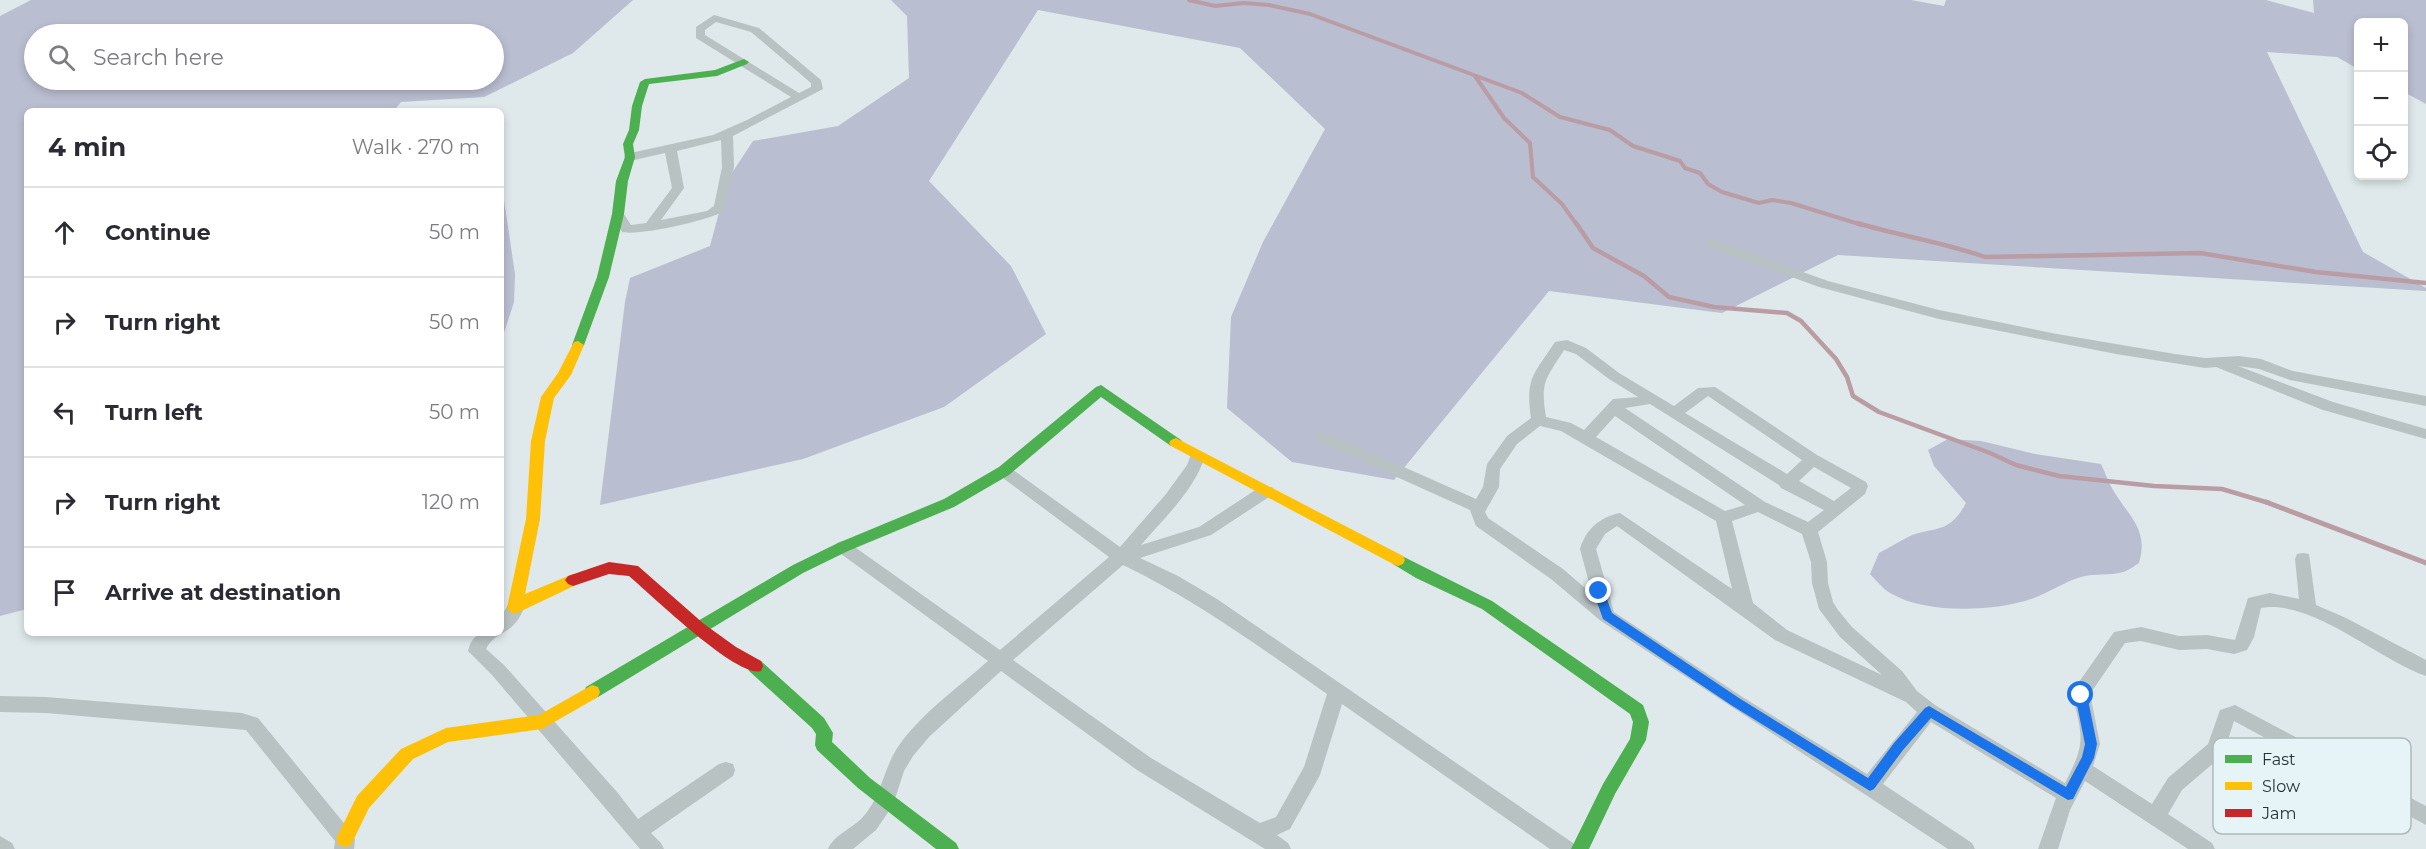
<!DOCTYPE html>
<html lang="en">
<head>
<meta charset="utf-8">
<style>
  body { margin:0; font-family:Montserrat,sans-serif; background:#f2f2f3; color:#2b2b33 }
  .controls { position:absolute; right:18px; top:18px; display:grid; overflow:hidden; border-radius:9px; box-shadow:0 3px 9px #0003 }
  .controls button { width:54px; height:54px; display:grid; place-items:center; padding:0; border:0; border-bottom:2px solid #e1e1e2; background:#fff; color:#2b2b33; font:30px sans-serif }
  .stop { position:absolute; width:18px; height:18px; margin:-14px; border:4px solid #1a73e8; border-radius:50%; background:#fff }
  .stop.end { background:#1a73e8; border-color:#fff; box-shadow:0 2px 6px #0008 }
  .list { margin:0; padding:0; list-style:none }
  h2 { display:flex; justify-content:space-between; align-items:center; height:78px; margin:0; padding:0 24px; font-size:26px }
  h2 small { font-size:20px; font-weight:400; color:#7c7c81 }
  .list li { display:grid; grid-template-columns:39px 1fr auto; gap:18px; align-items:center; box-sizing:border-box; height:90px; padding:0 24px; border-top:2px solid #e1e1e2 }
  .list b { display:block; font-size:22px; white-space:nowrap }
  .list em { font-size:20px; font-style:normal; color:#7c7c81 }
  .icon { flex:none; width:33px; height:33px; fill:none; stroke:currentColor; stroke-width:2; stroke-linecap:round; stroke-linejoin:round }
  .map { position:relative; flex:none; width:2426px; height:849px; overflow:hidden }
  .search { position:absolute; background:#fff; box-shadow:0 3px 9px #0003; left:24px; top:24px; width:480px; height:66px; display:flex; align-items:center; gap:15px; box-sizing:border-box; padding:0 21px; border-radius:33px; color:#7c7c81; font-size:22px }
  .panel { position:absolute; background:#fff; box-shadow:0 3px 9px #0003; left:24px; top:108px; width:480px; height:528px; border-radius:9px }
  .map>svg:first-child { display:block }
</style>
</head>
<body>
<div class="map">
<svg width="2426" height="849" viewBox="0 0 2426 849">
  <rect width="100%" height="100%" fill="#dfe8ea"/>
  <path fill="#babed1" fill-rule="evenodd" d="M 31,0 L 633,0 L 573,53 L 484,97 L 401,102 L 394,111 L 27,111 L 27,609 L 0,616 L 0,16 ZM 34,34 L 494,34 L 494,80 L 34,80 Z
    M 891,0 L 1911,0 L 1944,6 L 1946,0 L 2266,0 L 2314,13 L 2313,0 L 2426,0 L 2426,104 L 2404,92 L 2404,22 L 2358,22 L 2358,69 L 2337,57 L 2267,52 L 2363,252 L 2426,288 L 2426,291 L 1838,255 L 1722,313 L 1549,291 L 1394,480 L 1292,462 L 1227,408 L 1231,317 L 1263,242 L 1325,129 L 1240,48 L 1038,10 L 929,181 L 1011,266 L 1046,334 L 944,407 L 803,459 L 600,505 L 625,302 L 630,278 L 710,246 L 728,179 L 753,141 L 838,126 L 909,78 L 907,16 Z
    M 501,200 L 504,200 L 515,274 L 514,302 L 501,342 Z
    M 1948,439 L 1981,441 L 2035,454 L 2101,464 C 2105,472 2108,482 2113,490 C 2129,517 2149,529 2139,563 C 2134,566 2128,571 2123,572 C 2109,576 2095,573 2081,577 C 2064,582 2048,593 2031,599 C 1993,612 1925,614 1890,593 C 1883,589 1876,580 1870,574 L 1879,553 C 1889,548 1898,542 1908,537 C 1935,525 1948,536 1966,503 L 1934,466 L 1928,450 Z"/>
  <g fill="none" stroke-linecap="round" stroke-linejoin="round">
    <path stroke="#ba9ca5" stroke-width="4" d="M 1189,0 L 1215,6 L 1244,3 L 1269,5 L 1310,14 L 1522,93 L 1560,117 L 1610,130 L 1633,146 L 1680,161 L 1685,168 L 1700,173 L 1708,184 L 1722,192 L 1759,203 L 1772,200 L 1791,203 L 1862,225
      M 1475,76 L 1504,118 L 1530,143 L 1533,177 L 1562,204 L 1577,225"/>
    <path stroke="#ba9ca5" stroke-width="4.5" d="M 1576,223 L 1593,248 L 1644,276 L 1669,297 L 1714,307 L 1787,313 L 1801,321 L 1836,359 L 1847,377 L 1853,396 L 1879,412 L 1990,453 L 2016,465 L 2059,476 L 2154,486 L 2222,489 L 2269,503
      M 1857,223 C 1900,236 1943,242 1985,257 L 2200,253 L 2316,272 L 2426,283"/>
    <path stroke="#ba9ca5" stroke-width="5" d="M 2266,502 L 2426,563"/>
    <path fill="#b8c2c3" fill-rule="evenodd" d="M 714,15 L 759,28 L 821,80 L 823,89 L 733,136 L 734,167 L 724,211 C 711,220 639,236 622,232 L 612,214 L 614,211 L 622,211 L 631,225 L 646,223 L 672,188 L 665,153 L 630,161 L 624,157 L 626,154 L 713,135 L 747,120 L 791,97 L 696,38 L 696,27 ZM 716,22 L 751,32 L 811,83 L 811,87 L 799,93 L 705,35 L 705,30 ZM 721,140 L 722,167 L 714,206 L 707,211 L 661,220 L 684,188 L 677,151 Z
      M 1711,239 L 1828,281 L 1939,310 L 2057,334 L 2175,354 L 2205,358 L 2239,356 L 2261,359 L 2293,371 L 2426,396 L 2426,406 L 2290,380 L 2259,369 L 2238,366 L 2333,402 L 2426,429 L 2426,439 L 2323,410 L 2216,367 L 2205,368 L 2116,354 L 1939,319 L 1819,287 L 1706,246 L 1705,243 Z
      M 1567,340 L 1586,348 L 1619,373 L 1674,406 L 1698,388 L 1715,387 L 1817,455 L 1866,482 L 1868,486 L 1865,494 L 1818,532 L 1827,562 L 1828,583 L 1833,602 L 1838,610 L 1852,627 L 1902,671 L 1917,691 L 1935,705 L 2065,783 C 2087,741 2082,737 2072,692 L 2114,632 L 2141,627 L 2179,636 L 2207,635 L 2235,640 L 2248,598 L 2270,593 L 2299,599 L 2295,559 L 2297,554 L 2303,553 L 2309,554 L 2316,605 L 2346,618 L 2426,660 L 2426,676 C 2379,660 2312,599 2261,608 L 2254,637 L 2247,650 L 2234,654 L 2207,649 L 2179,650 L 2141,641 L 2125,643 L 2090,694 L 2100,744 L 2093,766 L 2152,804 L 2168,778 L 2208,744 L 2220,710 L 2235,705 L 2426,806 L 2426,825 L 2234,721 L 2223,755 L 2182,790 L 2168,814 L 2212,843 L 2215,849 L 2188,849 L 2085,781 L 2070,810 L 2058,849 L 2038,849 L 2056,798 L 1931,722 L 1883,784 L 1972,843 L 1975,849 L 1948,849 L 1601,621 L 1551,579 L 1476,526 L 1470,510 L 1317,441 L 1314,437 L 1317,433 L 1327,433 L 1476,499 L 1483,487 L 1487,464 L 1507,436 L 1531,418 C 1525,378 1534,374 1555,342 ZM 1564,350 L 1576,354 L 1609,379 L 1638,397 L 1613,399 L 1584,430 L 1571,423 L 1546,417 C 1540,381 1546,379 1564,350 ZM 1708,396 L 1802,460 L 1787,474 L 1685,413 ZM 1650,404 L 1779,485 L 1781,488 L 1824,510 L 1808,522 L 1765,502 L 1625,408 ZM 1615,416 L 1745,505 L 1725,511 L 1596,437 ZM 1540,426 L 1561,431 L 1716,521 L 1732,589 L 1620,513 C 1600,517 1586,529 1580,549 L 1592,594 L 1563,569 L 1488,518 L 1485,512 L 1499,487 L 1500,469 L 1517,444 ZM 1814,467 L 1851,488 L 1834,501 L 1799,481 ZM 1758,512 L 1802,534 L 1811,562 L 1812,583 L 1819,609 L 1840,637 L 1882,675 L 1787,630 L 1753,603 L 1732,521 ZM 1617,526 L 1775,640 L 1906,702 L 1917,712 L 1867,774 L 1741,696 L 1614,612 L 1596,549 L 1605,534 Z
      M 1197,450 L 1202,452 L 1205,456 C 1195,490 1163,519 1141,545 L 1199,527 L 1260,487 L 1272,487 L 1274,491 L 1272,495 L 1211,535 L 1140,558 L 1178,576 L 1217,599 L 1573,843 L 1576,849 L 1550,849 L 1342,704 L 1320,775 L 1290,829 L 1277,835 L 1288,843 L 1291,849 L 1265,849 L 1137,770 L 1001,671 L 929,737 L 913,756 L 904,771 L 893,805 L 876,830 L 853,849 L 828,849 C 834,835 851,829 862,818 C 882,797 883,767 900,744 C 923,712 959,687 988,661 L 837,551 L 835,547 L 837,543 L 843,541 L 849,543 L 1000,650 L 1109,557 L 999,475 L 996,471 L 999,467 L 1009,467 L 1120,547 L 1166,494 L 1187,465 L 1192,452 ZM 1123,565 C 1196,600 1261,648 1327,694 L 1304,767 L 1276,817 L 1260,823 L 1151,758 L 1013,660 Z
      M 515,601 L 521,603 L 524,608 C 513,636 496,630 486,649 L 504,665 L 617,792 L 638,819 L 719,764 L 726,762 L 733,764 L 735,770 L 733,776 L 651,833 L 661,843 L 664,849 L 640,849 L 492,675 L 468,651 C 473,631 483,633 501,633 L 501,617 L 509,603 Z
      M 0,696 L 46,697 L 242,713 L 258,718 L 352,833 L 355,839 L 354,849 L 334,849 L 335,841 L 246,730 L 46,713 L 0,712 Z
      M 0,836 L 12,843 L 15,849 L 0,849 Z"/>
    <path fill="#4caf50" fill-rule="evenodd" d="M 744,59 L 749,62 L 747,64 L 717,76 L 649,84 L 642,106 L 639,130 L 633,144 L 635,157 L 628,181 L 624,214 L 609,277 L 584,345 L 582,348 L 574,348 L 572,345 L 597,277 L 612,214 L 616,181 L 625,157 L 623,144 L 629,130 L 632,106 L 640,82 L 645,79 L 715,70 Z
      M 1101,385 L 1181,440 L 1183,443 L 1181,446 L 1171,446 L 1101,397 L 1009,475 L 954,507 L 848,551 L 803,573 L 598,697 L 592,699 L 586,697 L 584,692 L 586,687 L 793,565 L 838,543 L 944,499 L 999,467 L 1096,387 Z
      M 1398,554 L 1492,601 L 1643,705 L 1649,722 L 1646,740 L 1615,794 L 1589,849 L 1571,849 L 1603,784 L 1630,739 L 1633,722 L 1630,714 L 1482,609 L 1416,578 L 1393,564 L 1391,560 L 1393,556 Z
      M 755,659 L 761,661 L 824,718 L 833,733 L 832,742 L 870,778 L 956,843 L 959,849 L 936,849 L 858,788 L 817,750 L 815,745 L 816,734 L 812,728 L 749,671 L 747,666 L 749,661 Z"/>
    <path fill="#ffc107" fill-rule="evenodd" d="M 578,341 L 584,345 L 571,375 L 554,398 L 545,441 L 540,519 L 525,594 L 573,574 L 578,576 L 581,580 L 578,584 L 515,614 L 510,612 L 507,608 L 526,519 L 531,441 L 541,397 L 558,373 L 574,342 Z
      M 1176,438 L 1403,556 L 1405,560 L 1403,564 L 1398,566 L 1393,564 L 1171,446 L 1169,443 L 1171,440 Z
      M 592,685 L 598,687 L 600,692 L 598,697 L 542,729 L 448,742 L 413,759 L 369,808 L 351,845 L 345,847 L 339,845 L 336,839 L 357,796 L 401,749 L 446,728 L 539,715 Z"/>
    <path fill="#c62828" fill-rule="evenodd" d="M 609,562 L 638,566 L 704,624 L 736,647 L 761,661 L 763,666 L 761,671 C 738,679 649,593 629,576 L 609,574 L 573,586 L 568,584 L 565,580 L 568,576 Z"/>
  </g>
  <path fill="#1a73e8" d="M 1599,586 L 1604,591 L 1612,613 L 1739,698 L 1868,778 L 1894,743 L 1925,708 L 1929,706 L 2066,787 L 2082,757 L 2085,744 L 2075,695 L 2081,690 L 2087,695 L 2097,744 L 2094,758 L 2073,799 L 2068,800 L 1931,718 L 1903,750 L 1874,789 L 1870,791 L 1731,705 L 1603,619 L 1593,591 Z"/>
  <rect x="2213" y="738" width="198" height="96" rx="9" fill="#e6f4f7" stroke="#adbabc" stroke-width="1.5"/>
  <rect x="2225" y="755" width="27" height="8" fill="#4caf50"/>
  <rect x="2225" y="782" width="27" height="8" fill="#ffc107"/>
  <rect x="2225" y="809" width="27" height="8" fill="#c62828"/>
  <g font-size="16" fill="#273334">
    <text x="2262" y="765">Fast</text>
    <text x="2262" y="792">Slow</text>
    <text x="2262" y="819">Jam</text>
  </g>
</svg>
<div class="controls">
<button>+</button>
<button>−</button>
<button><svg class="icon" aria-label="locate" viewBox="0 0 24 24"><circle cx="12" cy="12" r="6"/><path d="M12 2v4M12 18v4M2 12h4M18 12h4"/></svg></button>
</div>
<div class="stop" style="left:2081px;top:695px"></div>
<div class="stop end" style="left:1599px;top:591px"></div>
<div class="search"><svg class="icon" aria-label="search" viewBox="0 0 24 24"><circle cx="10" cy="10" r="6"/><path d="M15 15l6 6"/></svg>Search here</div>
<section class="panel">
<h2>4 min<small>Walk · 270 m</small></h2>
<ul class="list">
<li><svg class="icon" aria-label="ahead" viewBox="0 0 24 24"><path d="M12 20V5M6 11l6-6 6 6"/></svg><div><b>Continue</b></div><em>50 m</em></li>
<li><svg class="icon" aria-label="right" viewBox="0 0 24 24"><path d="M7 20v-9h11M14 6l5 5-5 5"/></svg><div><b>Turn right</b></div><em>50 m</em></li>
<li><svg class="icon" aria-label="left" viewBox="0 0 24 24"><path d="M17 20v-9H6M10 6l-5 5 5 5"/></svg><div><b>Turn left</b></div><em>50 m</em></li>
<li><svg class="icon" aria-label="right" viewBox="0 0 24 24"><path d="M7 20v-9h11M14 6l5 5-5 5"/></svg><div><b>Turn right</b></div><em>120 m</em></li>
<li><svg class="icon" aria-label="arrive" viewBox="0 0 24 24"><path d="M6 21V4h12l-3 4 3 4H6"/></svg><div><b>Arrive at destination</b></div></li>
</ul>
</section>
</div>
</body>
</html>
